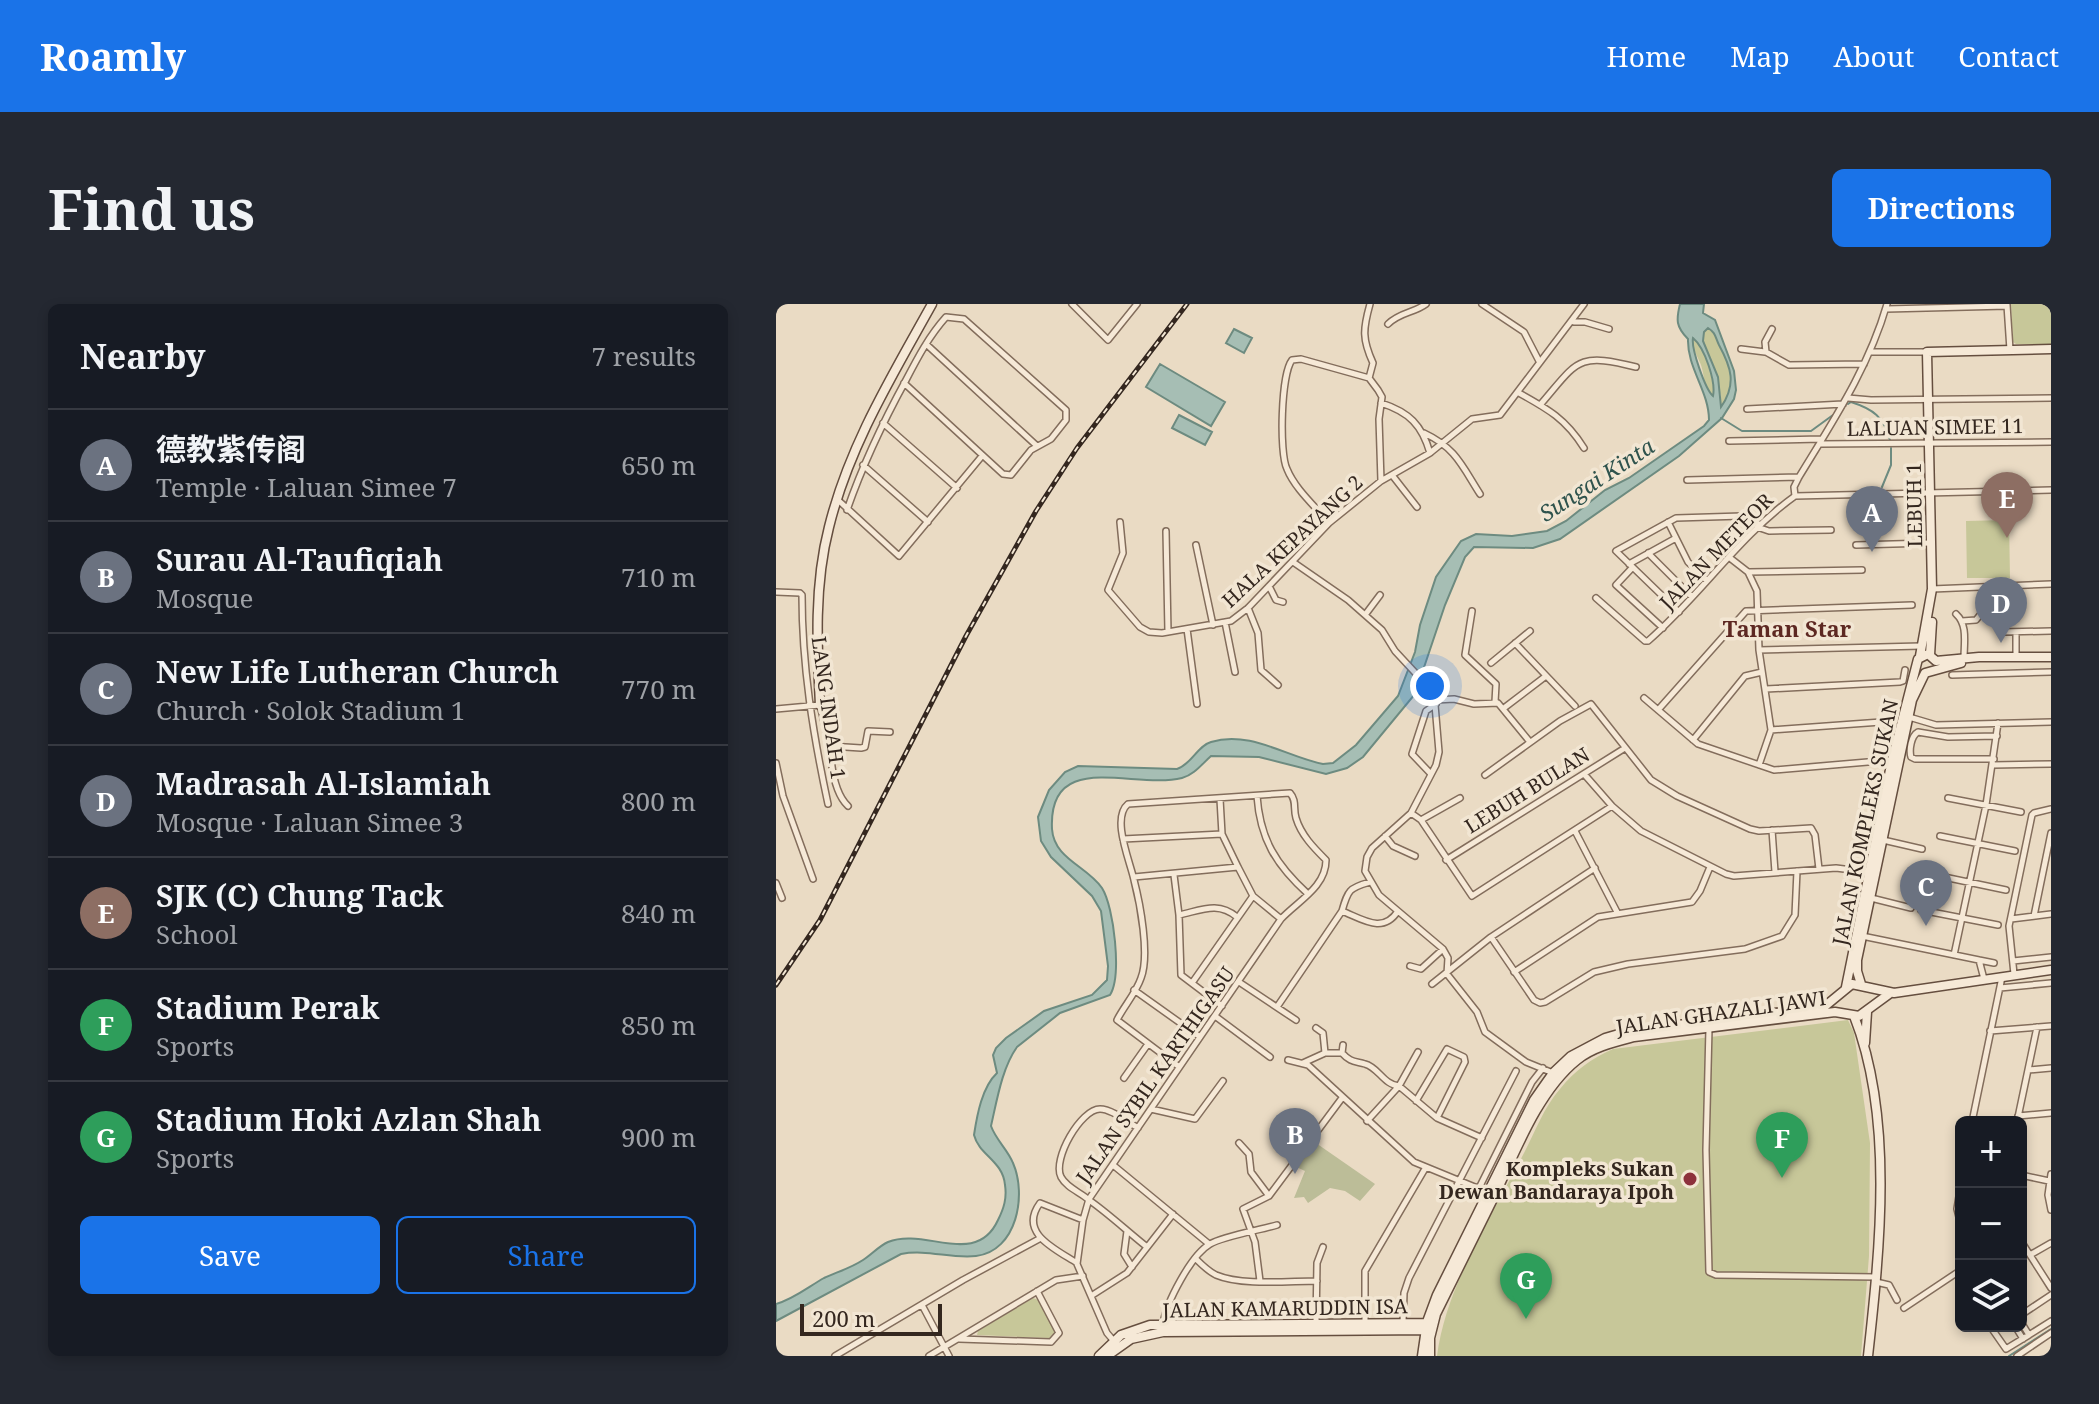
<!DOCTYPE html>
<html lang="en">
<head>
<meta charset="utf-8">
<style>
  body { margin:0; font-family:"Noto Serif","Noto Sans SC",serif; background:#242831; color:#f1f3f6 }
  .controls { position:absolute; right:24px; bottom:24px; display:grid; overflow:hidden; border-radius:12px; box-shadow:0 4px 12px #0003 }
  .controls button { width:72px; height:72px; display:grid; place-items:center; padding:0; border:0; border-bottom:2px solid #363941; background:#171b24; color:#f1f3f6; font:40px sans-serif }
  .scale { position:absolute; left:24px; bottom:20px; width:142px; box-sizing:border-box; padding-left:8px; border:4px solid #34271f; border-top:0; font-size:22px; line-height:28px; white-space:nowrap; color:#34271f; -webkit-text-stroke:6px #f2e6d3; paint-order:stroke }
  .you { position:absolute; left:654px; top:382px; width:28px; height:28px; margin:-20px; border:6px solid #fff; border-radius:50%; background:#1a73e8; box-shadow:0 0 0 12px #1a73e833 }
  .badge { display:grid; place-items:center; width:52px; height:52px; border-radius:50%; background:#1a73e8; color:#fff; font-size:26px; font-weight:700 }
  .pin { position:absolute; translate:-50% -66px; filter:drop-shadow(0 2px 4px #0008) }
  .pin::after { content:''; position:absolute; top:42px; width:28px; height:24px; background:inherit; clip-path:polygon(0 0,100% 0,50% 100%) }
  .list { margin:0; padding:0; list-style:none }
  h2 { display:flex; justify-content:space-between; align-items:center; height:104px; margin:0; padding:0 32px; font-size:34px }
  h2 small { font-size:26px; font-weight:400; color:#9ea1a6 }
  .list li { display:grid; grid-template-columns:52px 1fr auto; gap:24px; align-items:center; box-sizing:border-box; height:112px; padding:0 32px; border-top:2px solid #363941 }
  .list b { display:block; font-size:30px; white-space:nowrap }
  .list p { margin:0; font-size:26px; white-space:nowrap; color:#9ea1a6 }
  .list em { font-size:26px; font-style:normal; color:#9ea1a6 }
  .actions { display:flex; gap:16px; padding:24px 32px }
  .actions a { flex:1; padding:18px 0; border:2px solid #1a73e8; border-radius:12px; text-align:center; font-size:28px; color:#1a73e8 }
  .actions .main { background:#1a73e8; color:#fff }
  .icon { flex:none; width:44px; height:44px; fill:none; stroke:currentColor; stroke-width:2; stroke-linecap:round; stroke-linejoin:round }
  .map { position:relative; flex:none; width:1275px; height:1052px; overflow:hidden; border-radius:12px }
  header { display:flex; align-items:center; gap:48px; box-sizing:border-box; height:112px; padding:0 40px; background:#1a73e8; color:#fff }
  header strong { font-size:38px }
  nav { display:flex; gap:44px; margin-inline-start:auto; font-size:28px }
  .intro { display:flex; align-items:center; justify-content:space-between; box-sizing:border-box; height:192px; padding:0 48px }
  h1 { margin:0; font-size:56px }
  .button { padding:20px 36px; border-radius:12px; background:#1a73e8; color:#fff; font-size:28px; font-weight:700 }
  main { display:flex; gap:48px; padding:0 48px }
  aside { flex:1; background:#171b24; border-radius:12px; box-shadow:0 4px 12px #0003 }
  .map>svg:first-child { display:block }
</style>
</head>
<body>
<header>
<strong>Roamly</strong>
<nav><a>Home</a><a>Map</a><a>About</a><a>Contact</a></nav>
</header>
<div class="intro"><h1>Find us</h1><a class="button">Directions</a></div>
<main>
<aside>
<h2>Nearby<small>7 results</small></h2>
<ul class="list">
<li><span class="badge" style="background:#6b7280">A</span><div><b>德教紫传阁</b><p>Temple · Laluan Simee 7</p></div><em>650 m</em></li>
<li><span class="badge" style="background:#6b7280">B</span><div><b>Surau Al-Taufiqiah</b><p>Mosque</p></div><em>710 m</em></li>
<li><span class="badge" style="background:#6b7280">C</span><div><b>New Life Lutheran Church</b><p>Church · Solok Stadium 1</p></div><em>770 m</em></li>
<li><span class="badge" style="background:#6b7280">D</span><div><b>Madrasah Al-Islamiah</b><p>Mosque · Laluan Simee 3</p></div><em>800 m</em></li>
<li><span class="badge" style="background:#8d6e63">E</span><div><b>SJK (C) Chung Tack</b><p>School</p></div><em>840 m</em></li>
<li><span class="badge" style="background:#2e9e5b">F</span><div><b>Stadium Perak</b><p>Sports</p></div><em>850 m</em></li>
<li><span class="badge" style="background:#2e9e5b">G</span><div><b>Stadium Hoki Azlan Shah</b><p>Sports</p></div><em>900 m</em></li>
</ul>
<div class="actions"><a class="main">Save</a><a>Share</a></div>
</aside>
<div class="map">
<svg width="1275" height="1052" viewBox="0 0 1275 1052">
  <rect width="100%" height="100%" fill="#eadbc4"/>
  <path fill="#c7c799" d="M 1235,0 L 1275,0 L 1275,40 L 1240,40 L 1237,38 Z
    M 932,24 C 940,29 939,33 943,41 C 956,65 960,81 944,104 L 945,92 L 927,37 L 928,28 Z
    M 918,34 C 929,44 940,78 937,93 C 927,83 929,73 925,61 C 921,51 917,46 915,35 Z
    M 1233,216 L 1234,274 L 1191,274 L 1190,217 Z
    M 1072,716 L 1078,729 L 1094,839 L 1093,952 L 1085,1052 L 661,1052 C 670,982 716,911 748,849 C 759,828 768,803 784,785 C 799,766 815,755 837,745 Z
    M 257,994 L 263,996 L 279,1028 L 273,1034 L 201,1031 L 202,1027 Z"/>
  <path fill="#bcbd98" d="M 537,837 L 599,880 L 584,897 L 569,887 L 554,884 L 532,899 L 528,893 L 518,894 L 529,867 L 518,862 Z"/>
  <path fill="#a6beb4" stroke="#6d8b80" stroke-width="2" fill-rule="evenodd" d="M 904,0 L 928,0 L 927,9 L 939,16 L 958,67 L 960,86 L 958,95 L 946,114 L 903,152 L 784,235 L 757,244 L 698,243 L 689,253 L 669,301 L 639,390 L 587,453 L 571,464 L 550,470 L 483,453 L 435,452 C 426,460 418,471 406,474 C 358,486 272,444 276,525 C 278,555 311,562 326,584 C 338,603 346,672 334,691 L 284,709 L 241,743 C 226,764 221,796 215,822 C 220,836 232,846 237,859 C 251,891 241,947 200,952 C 175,955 151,945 125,950 L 0,1017 L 0,1000 C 18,995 32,983 48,974 C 61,968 75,964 87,956 C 95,951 103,942 112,938 C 149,923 200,964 222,916 C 228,904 231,894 229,881 C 227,857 203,851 198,831 C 201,811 206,783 221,769 L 217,751 L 220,744 L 230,734 L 268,707 L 316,691 L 331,676 L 332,662 L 325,607 L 316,592 L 275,553 L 265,537 L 262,513 L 273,486 L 289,468 L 302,462 L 401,465 C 416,460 421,442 435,438 C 474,426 511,453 547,460 L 557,459 L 580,441 L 622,392 L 639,348 L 644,321 L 660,273 L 685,237 L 700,230 L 736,232 L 771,227 L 790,217 L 829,186 L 853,174 L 928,122 L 933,116 C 933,87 911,64 912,35 C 900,23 900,16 904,0 ZM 932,24 C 940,29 939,33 943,41 C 955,63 961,80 945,103 L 942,73 L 927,37 L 928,28 ZM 917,34 C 929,44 940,78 937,92 C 929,85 915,44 917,34 Z
    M 458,25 L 476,34 L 468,49 L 450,39 Z
    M 384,60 L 449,98 L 435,122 L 370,83 Z
    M 403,111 L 436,128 L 429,141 L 396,124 Z"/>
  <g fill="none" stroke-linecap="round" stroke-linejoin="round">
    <path stroke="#6d8b80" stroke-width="2" d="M 1072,100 L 1075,98 C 1097,105 1108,113 1114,136
      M 945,114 L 966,127 L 1035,127 L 1057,111
      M 1106,183 L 1115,161 L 1115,144
      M 1098,215 L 1102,193
      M 1233,1052 L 1275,1025"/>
    <g stroke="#836d5c" stroke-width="8">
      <path id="street" d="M 296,0 L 332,36 L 361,0
        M 706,0 L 748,28 L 763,57
        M 1231,1 L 1234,46
        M 1110,5 L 1231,2
        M 798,18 L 809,18 L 833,25
        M 612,20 C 624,8 638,9 650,0
        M 996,25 L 989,38 L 990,48 L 1013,61 L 1088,60
        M 150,40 L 261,142
        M 965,45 L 989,48
        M 1095,48 L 1151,48
        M 593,74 L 597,59 C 586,35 587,25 594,0
        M 743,89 C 772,105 790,115 808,144
        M 1072,94 L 1095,96 L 1275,94
        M 605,99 C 633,108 646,121 654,149
        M 764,101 C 802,57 800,48 860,63
        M 971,105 L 1067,100
        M 107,119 L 181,184
        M 648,129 C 680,144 686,162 704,190
        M 953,137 L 1045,135
        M 1044,140 L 1275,138
        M 87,161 L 152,218
        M 616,171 L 641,203
        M 911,176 L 1023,173
        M 1019,192 L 1275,186
        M 62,196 L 123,252 L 206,152
        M 71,206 C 87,160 107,118 130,76 C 142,53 153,32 170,13 L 188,15 L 290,106 L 290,116 L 275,135 L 255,146 L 235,171 L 227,170 L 128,79
        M 344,218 L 347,249 L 332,286 L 364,323 L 373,328 L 386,329 L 455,317 L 472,304 L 553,219 L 605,177 L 654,149 L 696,115 L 724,111 L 808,0
        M 892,218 L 912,258 L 931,277
        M 553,219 C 540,203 519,185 511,165 C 503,149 505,70 516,56 L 525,55 L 593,74 L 602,86 L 606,93 L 603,115 L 605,177
        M 981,223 L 993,227 L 1055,226
        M 390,227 L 392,328
        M 420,241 L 437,321
        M 1080,241 L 1154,239
        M 872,249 L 916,293
        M 954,254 L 972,268 L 981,287 L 983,346 L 995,426 L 983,461
        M 517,258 L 572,296 L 606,326 L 619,347 L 658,389 L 663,448 L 660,461 L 635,509 L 596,544 L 591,553 L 589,567 L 603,591 L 667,645 L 672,654 L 671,670 L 701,708 L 709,728 L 750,758 L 777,769
        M 853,260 L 900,234
        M 856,264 L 840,281 L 887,324
        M 973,268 L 1086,266
        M 493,282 L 500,296 L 507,298
        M 1156,285 L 1275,280
        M 0,288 L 24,289 L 26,291 C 26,362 37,430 52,500
        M 820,294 L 869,337 L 872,337 C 924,292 963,232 1019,192 L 1018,183 L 1023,173 C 1057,117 1093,63 1111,0
        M 472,304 L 482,329 L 485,366 L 502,381
        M 696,307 L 689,351 L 720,380 L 719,398
        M 903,308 L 840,247 L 900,214 L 966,212 L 983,220
        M 1180,310 C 1192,321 1188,339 1188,354
        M 589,311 L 604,291
        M 1186,317 L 1200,316 L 1204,311
        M 449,318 L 459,368
        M 411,325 L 421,400
        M 1225,328 L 1275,327
        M 1240,328 L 1240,353
        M 739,339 L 799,402
        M 983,346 L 1145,342
        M 715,359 L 754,327
        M 1176,371 L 1275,368
        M 990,385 L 1124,378 L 1127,377 L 1129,366
        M 868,394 L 922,440 L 998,466 L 1115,456
        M 660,396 L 678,395 L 698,400 L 722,399 L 754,438
        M 728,404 L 770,372
        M 0,405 L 44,401 L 54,442 L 85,444 L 89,443 L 92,427 L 114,428
        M 882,406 L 970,307 L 1136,301
        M 1133,413 L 1160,421 L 1275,418
        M 995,426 L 1119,417
        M 917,436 L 969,372 L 986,368
        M 54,442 C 55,461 58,489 72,502
        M 1218,455 L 1139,455 L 1135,453 C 1133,446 1135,432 1142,428 L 1172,433 L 1221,432
        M 0,459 L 7,492 L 37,575
        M 1217,461 L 1275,460
        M 655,470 L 636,450 L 650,407 L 660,400
        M 808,470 L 836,502 L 865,527 L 950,570 L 958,572 L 1060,564 L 1092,568
        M 709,471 L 784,417 L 815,400 L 875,476 L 901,492 L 974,525 L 983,527 L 1035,524 L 1039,531 L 1043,565
        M 481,492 C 484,535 500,561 532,590
        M 1172,494 L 1245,508
        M 444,495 L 446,530 L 462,563 L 477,592 L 505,615
        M 635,509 L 645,516 L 696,592 L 836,502
        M 645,516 L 684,494
        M 996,526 L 999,568
        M 799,527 L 841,608
        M 609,532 L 617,542 L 639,552
        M 1164,532 L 1239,547
        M 347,535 L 446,530
        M 1107,536 L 1146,545
        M 670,556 L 849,444
        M 1149,569 L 1230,586
        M 398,571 L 403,611 L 405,671 L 446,702
        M 358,573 L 462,563
        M 0,579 L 6,594
        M 1095,594 L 1135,604
        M 1145,606 L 1222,621
        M 566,607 C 588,616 607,630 622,607
        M 403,611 C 426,606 442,597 461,613
        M 1258,612 L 1275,529
        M 1235,615 L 1275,610
        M 1086,632 L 1203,656 L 1208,675
        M 715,633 L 758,696 L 764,699 L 769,698 L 818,668 L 852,660 L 969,645 L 1006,632 L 1019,611 L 1021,567
        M 1178,651 L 1210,501 L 1222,419
        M 1203,656 L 1218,659
        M 1237,657 L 1275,653
        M 634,662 L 645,665 L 667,645
        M 738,668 L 822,613 L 916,598 L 924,587 L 934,563
        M 1238,670 L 1233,622 L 1256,511 L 1258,509 L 1275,505
        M 463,678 L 520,716
        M 416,679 L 477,592
        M 656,680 L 715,633 L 819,564
        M 1224,684 L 1275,679
        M 358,686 L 424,733
        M 501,703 L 566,607 C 572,586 573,584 594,578
        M 439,712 L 494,753
        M 540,724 L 547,729 L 549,749
        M 933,724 L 930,846 L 933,968 L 940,971 L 1100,973
        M 1214,727 L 1275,722
        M 567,741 L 566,749 C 574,758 578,757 589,760 C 602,763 608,781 623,782 L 661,814 L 706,834
        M 512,756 L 532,761 L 638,858 L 711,888
        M 527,759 L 549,749 L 566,749
        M 1252,766 L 1275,764
        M 348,774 L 372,740
        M 640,797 L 671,745 L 688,753 L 689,758 L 661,814
        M 375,805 L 419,815 L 447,777
        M 1242,812 L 1275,809
        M 591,817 L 623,782 L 642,748
        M 1196,818 L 1226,673
        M 1241,818 L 1261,723
        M 362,824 C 352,818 336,805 324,805 C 305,805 276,855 285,873 C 291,884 304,888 313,896 C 333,910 352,928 371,943
        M 463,839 L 473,850 L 475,868 L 493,892
        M 337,861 L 433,940
        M 1275,870 L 1272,891 L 1275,906
        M 1245,871 L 1273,877
        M 1185,880 L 1181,905 L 1185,921
        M 703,884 L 756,778 L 767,764
        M 351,927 L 348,950 L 356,963
        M 1245,937 L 1275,984
        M 1254,951 L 1275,939
        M 420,955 C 426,961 432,967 440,971 C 466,982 512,977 541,977
        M 301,959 C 279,945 242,929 264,899 L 307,916
        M 484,977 L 479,938 L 467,905 L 493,892 L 566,794
        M 1100,978 L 1113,981 L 1121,996
        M 315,992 L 351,969 L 397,910
        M 146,1001 L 173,1052
        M 1128,1004 L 1185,966
        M 1245,1011 L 1275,991
        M 627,1018 L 628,989 L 633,974 L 740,767
        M 1245,1018 L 1253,1031 L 1275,1017
        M 589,1019 L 589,967 L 650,863
        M 387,1020 C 390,999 415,951 434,940 C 448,932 484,926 501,921
        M 540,1020 L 541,959 L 547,943
        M 1214,1022 L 1230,1045 L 1253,1031
        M 1239,1022 L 1247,1035
        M 183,1035 L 275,1038 L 283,1029 L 261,987
        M 337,1036 L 331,1029 L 301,960 L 307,916 L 313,895 L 505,615 C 522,597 550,583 550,556 C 538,544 525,531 520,514 C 517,504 521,497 514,489 L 352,500 C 335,514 354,557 358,576 C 364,599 374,651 365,674 C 360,689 348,702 341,716 L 402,762
        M 59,1052 L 187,976 L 263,935
        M 153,1052 L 280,976 L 307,972
        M 1241,1052 L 1275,1029"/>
    </g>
    <g stroke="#654e3f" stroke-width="11">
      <path id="secondary" d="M 1154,351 L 1156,318
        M 1144,352 L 1156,285 L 1151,48 L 1275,45
        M 44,401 C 41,341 38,281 53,223 C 73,142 116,72 156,0
        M 1085,680 L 1081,667 L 1081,656 L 1136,396 L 1149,369 L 1185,359
        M 1070,683 L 1116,456 L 1142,355 L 1152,350 L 1160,357 L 1203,353 L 1275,353
        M 1078,712 C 1118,813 1104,945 1092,1052
        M 1089,739 L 1091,708
        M 323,1052 L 345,1031 L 374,1021 L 656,1019
        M 331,1052 L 355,1035 L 387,1028 L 655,1026
        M 646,1052 L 651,1018 L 661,991 L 758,796 L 777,769 L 795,752 L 829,734 L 853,727 L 1048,703 L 1076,680 L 1118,689 L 1275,666
        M 654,1052 L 654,1034 L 660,1010 C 679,971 699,932 718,893 C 739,849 762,787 801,756 C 817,743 839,738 858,733 L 1059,708 L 1083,712 L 1113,690"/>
    </g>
    <use href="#street" stroke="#f6e9d7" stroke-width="5"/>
    <use href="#secondary" stroke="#f6e9d7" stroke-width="8"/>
    <g stroke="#34271f" stroke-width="5">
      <path id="rail" d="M 0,681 L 44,616 L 190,332 L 260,207 L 301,144 L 411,0"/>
    </g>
    <use href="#rail" stroke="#f2e6d3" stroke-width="2" stroke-dasharray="6" stroke-linecap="butt"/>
  </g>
  <circle fill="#8d313c" stroke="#f2e6d3" stroke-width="3" cx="914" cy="875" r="8"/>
  <g text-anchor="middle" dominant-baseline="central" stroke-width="7" stroke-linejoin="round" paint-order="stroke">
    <g font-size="20" fill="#34271f" stroke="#f2e6d3">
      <text transform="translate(1159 123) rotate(-1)">LALUAN SIMEE 11</text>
      <text transform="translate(1138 201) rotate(-91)">LEBUH 1</text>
      <text transform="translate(516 237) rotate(-43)">HALA KEPAYANG 2</text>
      <text transform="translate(940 247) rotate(-46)">JALAN METEOR</text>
      <text transform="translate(53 404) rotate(82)">LANG INDAH 1</text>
      <text transform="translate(751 486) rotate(-32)">LEBUH BULAN</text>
      <text transform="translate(1089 518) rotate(-78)">JALAN KOMPLEKS SUKAN</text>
      <text transform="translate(945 708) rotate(-8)">JALAN GHAZALI JAWI</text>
      <text transform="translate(379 771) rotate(-55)">JALAN SYBIL KARTHIGASU</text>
      <text transform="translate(509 1004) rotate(-1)">JALAN KAMARUDDIN ISA</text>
    </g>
    <g font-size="20" font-weight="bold" fill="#34271f" stroke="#f2e6d3" text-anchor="end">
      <text x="898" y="864">Kompleks Sukan<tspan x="898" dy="23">Dewan Bandaraya Ipoh</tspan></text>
    </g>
    <g font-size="22" font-style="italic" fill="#2f534d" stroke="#f2e6d3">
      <text transform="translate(820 175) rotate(-33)">Sungai Kinta</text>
    </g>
    <g font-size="22" font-weight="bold" fill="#5d2822" stroke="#f2e6d3">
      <text x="1011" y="324">Taman Star</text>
    </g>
  </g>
</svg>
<div class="controls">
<button>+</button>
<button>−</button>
<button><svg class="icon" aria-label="layers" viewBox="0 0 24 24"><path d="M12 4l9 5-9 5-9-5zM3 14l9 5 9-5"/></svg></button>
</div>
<div class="scale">200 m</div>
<div class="you"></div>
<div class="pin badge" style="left:1096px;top:248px;background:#6b7280">A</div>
<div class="pin badge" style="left:519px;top:870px;background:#6b7280">B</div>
<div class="pin badge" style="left:1150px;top:622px;background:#6b7280">C</div>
<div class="pin badge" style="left:1225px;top:339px;background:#6b7280">D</div>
<div class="pin badge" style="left:1231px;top:234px;background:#8d6e63">E</div>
<div class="pin badge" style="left:1006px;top:874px;background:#2e9e5b">F</div>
<div class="pin badge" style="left:750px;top:1015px;background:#2e9e5b">G</div>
</div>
</main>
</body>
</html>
